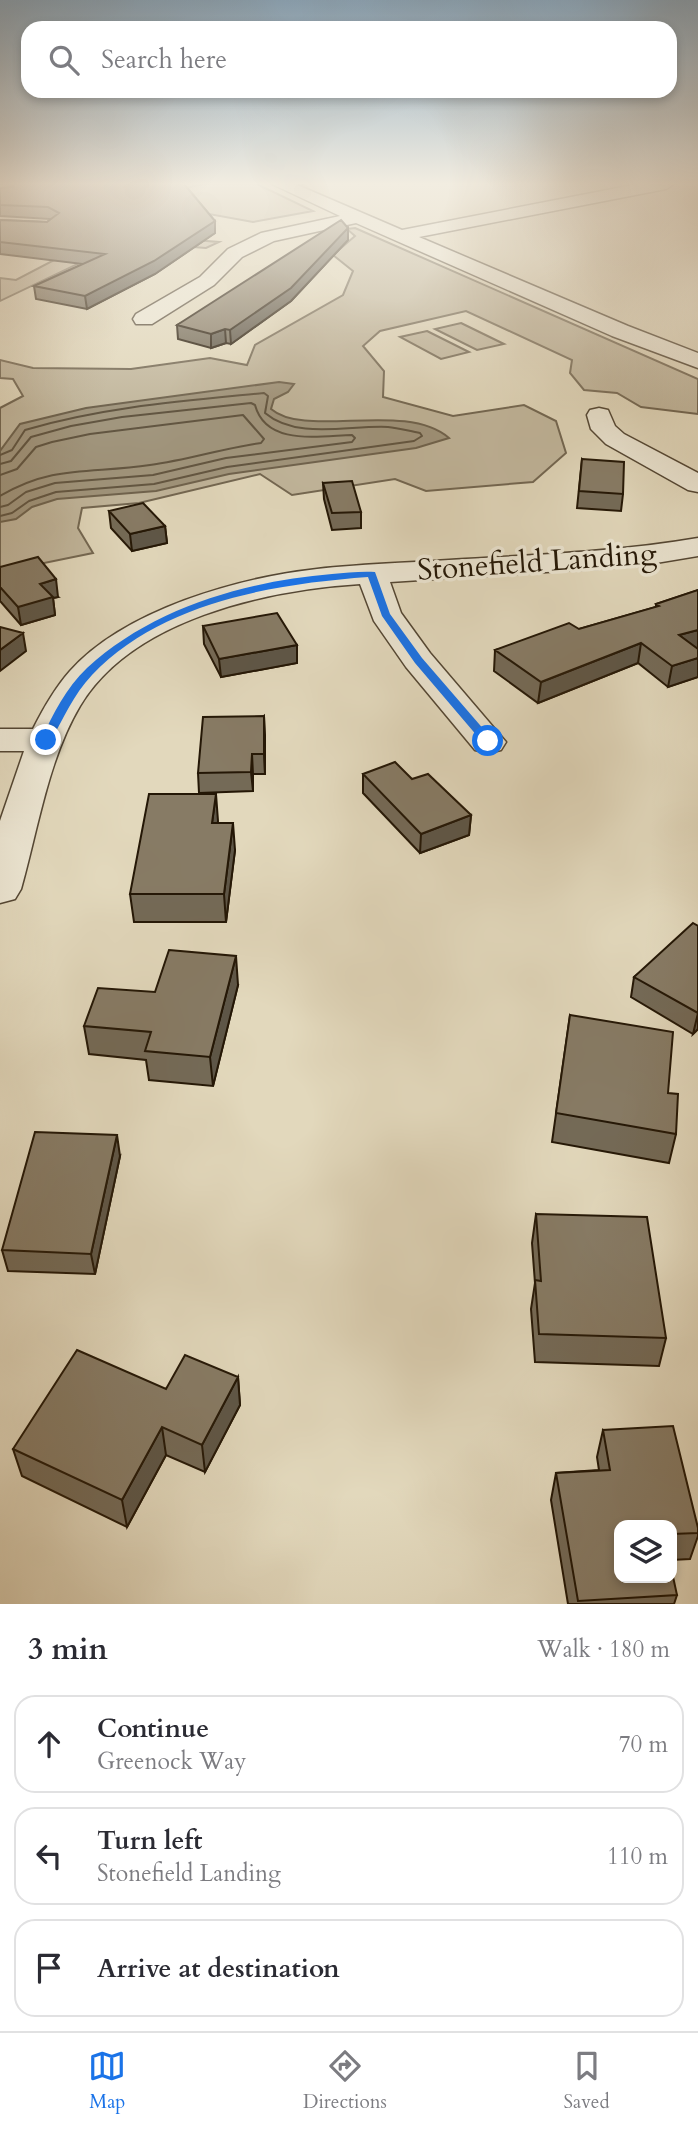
<!DOCTYPE html>
<html lang="en">
<head>
<meta charset="utf-8">
<style>
  body { margin:0; font-family:Cardo,serif; background:#f2f2f3; color:#2b2b33 }
  .controls { position:absolute; right:21px; bottom:21px; display:grid; overflow:hidden; border-radius:14px; box-shadow:0 4px 10px #0003 }
  .controls button { width:63px; height:63px; display:grid; place-items:center; padding:0; border:0; border-bottom:2px solid #e1e1e2; background:#fff; color:#2b2b33; font:35px sans-serif }
  .stop { position:absolute; width:21px; height:21px; margin:-16px; border:5px solid #1a73e8; border-radius:50%; background:#fff }
  .stop.end { background:#1a73e8; border-color:#fff; box-shadow:0 2px 7px #0008 }
  .list { margin:0; padding:0; list-style:none }
  h2 { display:flex; justify-content:space-between; align-items:center; height:91px; margin:0; padding:0 28px; font-size:30px }
  h2 small { font-size:23px; font-weight:400; color:#7c7c81 }
  .list li { display:grid; grid-template-columns:46px 1fr auto; gap:21px; align-items:center; box-sizing:border-box; height:98px; margin:0 14px 14px; padding:0 14px; border:2px solid #e1e1e2; border-radius:21px }
  .list b { display:block; font-size:26px; white-space:nowrap }
  .list p { margin:0; font-size:23px; white-space:nowrap; color:#7c7c81 }
  .list em { font-size:23px; font-style:normal; color:#7c7c81 }
  .icon { flex:none; width:38px; height:38px; fill:none; stroke:currentColor; stroke-width:2; stroke-linecap:round; stroke-linejoin:round }
  .map { position:relative; flex:none; width:698px; height:1604px; overflow:hidden }
  .search { position:absolute; background:#fff; box-shadow:0 4px 10px #0003; left:21px; right:21px; top:21px; height:77px; display:flex; align-items:center; gap:18px; box-sizing:border-box; padding:0 24px; border-radius:21px; color:#7c7c81; font-size:26px }
  .sheet { height:427px; background:#fff }
  nav { display:flex; justify-content:space-around; align-items:center; box-sizing:border-box; height:98px; border-top:2px solid #e1e1e2; background:#fff; font-size:19px; color:#7c7c81 }
  nav a { display:grid; justify-items:center; gap:4px }
  nav .on { color:#1a73e8 }
  .map>svg:first-child { display:block }
</style>
</head>
<body>
<div class="map">
<svg width="698" height="1604" viewBox="0 0 698 1604">
  <rect width="100%" height="100%" fill="#e2d8bc"/>
  <filter id="stains"><feTurbulence type="fractalNoise" baseFrequency=".00286" numOctaves="4"/><feColorMatrix values="0 0 0 0 .2 0 0 0 0 .09 0 0 0 0 .02 0 0 0 .5 -.17"/></filter>
  <radialGradient id="worn" r=".72"><stop offset=".6" stop-color="#630" stop-opacity="0"/><stop offset="1" stop-color="#630" stop-opacity=".3"/></radialGradient>
  <path fill="#c2b79d" stroke="#736752" stroke-width="2" d="M 98,184 L 164,184 L 176,190 L 204,184 L 257,184 L 313,211 L 253,222 L 209,214 L 157,237 L 219,242 L 206,248 L 153,244 L 111,248 L 0,301 L 0,278 L 16,280 L 60,257 Z
    M 355,228 L 698,379 L 698,414 L 641,407 L 617,393 L 584,390 L 570,373 L 572,360 L 466,311 L 380,331 L 363,346 L 384,371 L 383,397 L 453,416 L 524,405 L 556,421 L 566,453 L 533,482 L 426,491 L 395,479 L 292,495 L 260,474 L 139,503 L 82,508 L 78,528 L 93,553 L 0,572 L 0,408 L 23,396 L 13,379 L 0,378 L 0,360 L 33,368 L 131,369 L 210,358 L 247,365 L 255,345 L 343,295 L 353,271 L 333,255 L 355,236 L 347,229 Z
    M 461,323 L 504,344 L 477,350 L 435,329 Z
    M 427,331 L 469,352 L 441,359 L 400,337 Z"/>
  <path fill="#a1967e" stroke="#6f634e" stroke-width="2" d="M 279,382 L 294,384 L 288,392 L 274,399 L 271,409 C 306,439 405,400 449,438 L 416,448 L 229,474 L 156,491 L 57,499 L 32,507 L 16,519 L 0,522 L 0,451 L 20,424 L 86,408 Z"/>
  <g fill="none" stroke-linecap="round" stroke-linejoin="round">
    <path stroke="#625642" stroke-width="2" d="M 0,455 L 12,450 L 25,430 C 103,407 183,401 264,393 L 268,396 L 265,413 C 297,440 349,425 388,427 C 398,428 409,431 420,433 L 422,436 L 414,441 L 227,467 L 154,484 L 56,492 L 29,501 L 12,513 L 0,516
      M 0,464 L 11,461 L 31,437 L 71,426 L 122,417 L 251,403 L 255,405 C 266,446 318,436 352,435 L 355,438 L 352,442 L 226,458 L 153,475 L 55,483 L 26,492 L 8,505 L 0,507
      M 0,475 L 17,469 L 36,447 L 52,442 L 90,434 L 243,415 L 264,439 L 261,443 C 224,448 188,460 150,465 C 92,474 54,464 0,496"/>
    <g stroke="#544734" stroke-width="3">
      <path id="minor" d="M 272,184 L 295,184 L 402,230 L 638,184 L 674,184 L 666,189 L 419,237 L 628,326 L 698,353 L 698,368 L 612,336 L 356,223 L 274,241 L 242,257 L 214,285 L 152,324 L 136,324 L 133,319 L 136,314 L 200,277 L 228,249 L 261,233 L 340,216 Z
        M 599,408 L 608,410 L 615,426 L 624,434 L 698,473 L 698,492 L 688,490 L 606,444 L 591,429 L 587,415 L 590,410 Z
        M 698,538 L 698,556 L 638,566 L 390,582 L 401,613 L 430,653 L 506,742 L 501,750 L 488,753 L 475,750 L 406,667 L 374,621 L 360,584 C 266,590 132,619 80,706 C 48,760 38,829 21,889 L 15,899 L 0,903 L 0,821 L 24,751 L 0,751 L 0,729 L 33,729 C 43,709 55,688 70,671 C 125,610 237,578 317,569 C 360,564 405,563 449,560 C 532,555 616,552 698,538 Z"/>
    </g>
    <use href="#minor" fill="#ece6d3" fill-rule="evenodd"/>
  </g>
  <path fill="#746a57" stroke="#241706" stroke-width="2" d="M 1,184 L 184,184 L 215,221 L 215,233 L 155,274 L 87,309 L 36,299 L 34,286 L 83,264 L 0,254 L 0,220 L 47,222 L 51,219 L 0,216 L 0,188 L 13,187 L 14,185 Z
    M 348,240 L 291,301 L 231,344 L 226,343 L 211,348 L 178,339 L 177,325 Z
    M 582,459 L 623,494 L 621,511 L 577,508 Z
    M 323,483 L 361,512 L 361,528 L 332,530 L 324,499 Z
    M 109,511 L 165,526 L 167,543 L 132,551 L 111,528 Z
    M 0,567 L 58,597 L 53,598 L 55,615 L 21,625 L 0,601 Z
    M 698,590 L 698,677 L 668,687 L 638,663 L 538,703 L 494,671 L 495,650 L 579,629 L 656,607 L 656,604 Z
    M 203,626 L 297,645 L 297,663 L 221,677 L 204,644 Z
    M 264,716 L 265,774 L 253,774 L 253,791 L 199,793 L 198,773 Z
    M 363,774 L 412,779 L 471,815 L 469,835 L 420,853 L 363,793 Z
    M 218,823 L 235,850 L 226,922 L 134,922 L 130,894 Z
    M 698,926 L 698,1029 L 693,1034 L 631,997 L 634,977 Z
    M 238,985 L 213,1086 L 149,1080 L 146,1060 L 89,1054 L 84,1026 L 155,992 Z
    M 570,1015 L 668,1093 L 676,1134 L 669,1163 L 552,1142 Z
    M 120,1156 L 95,1274 L 8,1271 L 2,1250 Z
    M 536,1214 L 666,1338 L 659,1366 L 535,1362 L 531,1309 L 535,1283 L 532,1243 Z
    M 238,1377 L 240,1405 L 205,1472 L 166,1455 L 127,1527 L 22,1476 L 13,1449 L 166,1389 Z
    M 603,1430 L 698,1528 L 698,1536 L 690,1559 L 672,1560 L 672,1525 L 619,1525 L 677,1595 L 674,1604 L 568,1604 L 551,1500 L 556,1473 L 599,1470 L 597,1457 Z"/>
  <path fill="#5e5647" stroke="#241706" stroke-width="2" d="M 215,221 L 215,233 L 155,274 L 87,309 L 85,296 Z
    M 348,228 L 348,240 L 291,301 L 231,344 L 230,330 Z
    M 225,329 L 226,343 L 211,348 L 211,334 Z
    M 165,526 L 167,543 L 132,551 L 130,534 Z
    M 56,579 L 58,597 L 53,598 L 55,615 L 21,625 L 18,607 L 40,584 Z
    M 698,630 L 698,650 L 679,635 Z
    M 23,633 L 26,651 L 0,671 L 0,650 Z
    M 641,643 L 638,663 L 538,703 L 541,682 Z
    M 297,645 L 297,663 L 221,677 L 219,659 Z
    M 698,658 L 698,677 L 668,687 L 672,666 Z
    M 264,716 L 265,735 L 265,774 L 264,754 Z
    M 252,754 L 253,774 L 253,791 L 251,772 Z
    M 216,794 L 218,821 L 214,850 L 212,823 Z
    M 471,815 L 469,835 L 420,853 L 421,834 Z
    M 233,823 L 235,850 L 226,922 L 224,894 Z
    M 236,956 L 238,985 L 213,1086 L 210,1057 Z
    M 698,1013 L 698,1029 L 693,1034 Z
    M 117,1135 L 120,1156 L 95,1274 L 91,1254 Z
    M 238,1377 L 240,1405 L 205,1472 L 202,1445 Z
    M 162,1427 L 166,1455 L 127,1527 L 122,1500 Z"/>
  <path fill="#877b65" stroke="#241706" stroke-width="2" d="M 15,184 L 184,184 L 215,221 L 154,261 L 85,296 L 34,286 L 105,254 L 0,242 L 0,220 L 47,222 L 59,213 L 48,207 L 0,205 L 0,188 L 13,187 Z
    M 341,220 L 348,228 L 291,288 L 230,330 L 225,329 L 211,334 L 177,325 Z
    M 582,459 L 624,462 L 623,494 L 579,491 Z
    M 352,481 L 361,512 L 332,513 L 323,483 Z
    M 143,503 L 165,526 L 130,534 L 109,511 Z
    M 38,557 L 56,579 L 40,584 L 53,597 L 18,607 L 0,587 L 0,567 Z
    M 698,590 L 698,630 L 679,635 L 698,649 L 698,658 L 672,666 L 641,643 L 541,682 L 495,650 L 569,623 L 579,629 L 659,606 L 656,604 Z
    M 277,613 L 297,645 L 219,659 L 203,626 Z
    M 0,627 L 23,633 L 0,650 Z
    M 264,716 L 264,754 L 252,754 L 251,772 L 198,773 L 203,717 Z
    M 395,762 L 412,779 L 428,774 L 471,815 L 421,834 L 363,774 Z
    M 149,794 L 216,794 L 212,823 L 233,823 L 224,894 L 130,894 Z
    M 693,923 L 698,926 L 698,1013 L 634,977 Z
    M 169,950 L 236,956 L 210,1057 L 145,1051 L 151,1032 L 84,1026 L 98,988 L 155,992 Z
    M 570,1015 L 673,1032 L 668,1093 L 678,1094 L 676,1134 L 556,1113 Z
    M 35,1132 L 117,1135 L 91,1254 L 2,1250 Z
    M 536,1214 L 647,1217 L 666,1338 L 539,1334 L 535,1280 L 541,1281 Z
    M 77,1350 L 166,1389 L 185,1355 L 238,1377 L 202,1445 L 162,1427 L 122,1500 L 13,1449 Z
    M 673,1426 L 698,1528 L 698,1533 L 672,1534 L 672,1525 L 619,1525 L 619,1578 L 672,1578 L 672,1572 L 677,1595 L 578,1601 L 556,1473 L 610,1470 L 603,1430 Z"/>
  <linearGradient id="sky" x2="0" y2="1"><stop stop-color="#8ba8be"/><stop offset="0.45" stop-color="#f2ede1"/><stop offset="1" stop-color="#f2ede1" stop-opacity="0"/></linearGradient>
  <rect width="698" height="409" fill="url(#sky)"/>
  <path fill="#1a73e8" d="M 375,572 L 390,614 L 422,658 L 492,739 L 492,744 L 484,744 L 415,663 L 382,616 L 368,577 C 274,584 161,602 92,675 C 73,695 64,718 50,742 L 41,740 C 53,714 66,688 87,668 C 152,608 246,581 332,574 C 346,573 361,571 375,572 Z"/>
  <g text-anchor="middle" dominant-baseline="central" stroke-width="7" stroke-linejoin="round" paint-order="stroke">
    <g font-size="30" fill="#241706" stroke="#ece6d3">
      <text transform="translate(537 562) rotate(-4)">Stonefield Landing</text>
    </g>
  </g>
  <rect width="100%" height="100%" filter="url(#stains)"/>
  <rect width="100%" height="100%" fill="url(#worn)"/>
</svg>
<div class="controls">
<button><svg class="icon" aria-label="layers" viewBox="0 0 24 24"><path d="M12 4l9 5-9 5-9-5zM3 14l9 5 9-5"/></svg></button>
</div>
<div class="stop" style="left:488px;top:741px"></div>
<div class="stop end" style="left:46px;top:740px"></div>
<div class="search"><svg class="icon" aria-label="search" viewBox="0 0 24 24"><circle cx="10" cy="10" r="6"/><path d="M15 15l6 6"/></svg>Search here</div>
</div>
<section class="sheet">
<h2>3 min<small>Walk · 180 m</small></h2>
<ul class="list">
<li><svg class="icon" aria-label="ahead" viewBox="0 0 24 24"><path d="M12 20V5M6 11l6-6 6 6"/></svg><div><b>Continue</b><p>Greenock Way</p></div><em>70 m</em></li>
<li><svg class="icon" aria-label="left" viewBox="0 0 24 24"><path d="M17 20v-9H6M10 6l-5 5 5 5"/></svg><div><b>Turn left</b><p>Stonefield Landing</p></div><em>110 m</em></li>
<li><svg class="icon" aria-label="arrive" viewBox="0 0 24 24"><path d="M6 21V4h12l-3 4 3 4H6"/></svg><div><b>Arrive at destination</b></div></li>
</ul>
</section>
<nav>
<a class="on"><svg class="icon" aria-label="map" viewBox="0 0 24 24"><path d="M3 6l6-2 6 2 6-2v14l-6 2-6-2-6 2zM9 4v14M15 6v14"/></svg>Map</a>
<a><svg class="icon" aria-label="directions" viewBox="0 0 24 24"><path d="M12 3l9 9-9 9-9-9zM9 14v-3h6M13 9l2 2-2 2"/></svg>Directions</a>
<a><svg class="icon" aria-label="saved" viewBox="0 0 24 24"><path d="M7 4h10v16l-5-4-5 4z"/></svg>Saved</a>
</nav>
</body>
</html>
